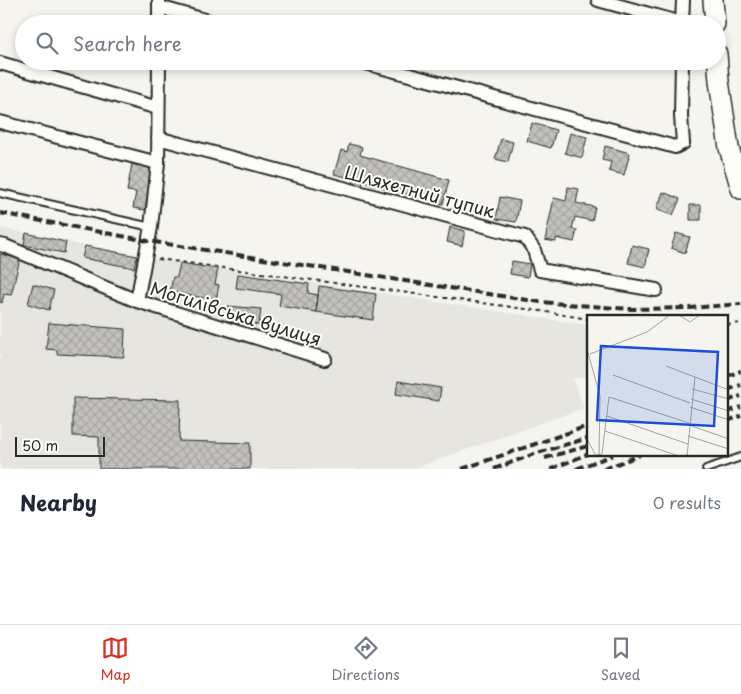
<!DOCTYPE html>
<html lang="en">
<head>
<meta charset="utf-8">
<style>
  body { margin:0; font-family:"Playpen Sans",sans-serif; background:#f2f2f3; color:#1f2937 }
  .scale { position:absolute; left:15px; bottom:12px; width:90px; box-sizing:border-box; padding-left:5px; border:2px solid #2b2b2b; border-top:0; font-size:14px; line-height:18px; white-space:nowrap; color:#2b2b2b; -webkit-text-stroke:4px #fdfcf7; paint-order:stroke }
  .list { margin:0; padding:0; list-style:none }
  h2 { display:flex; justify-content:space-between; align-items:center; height:65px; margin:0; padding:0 20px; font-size:21px }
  h2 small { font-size:16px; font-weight:400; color:#747a83 }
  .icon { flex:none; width:28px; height:28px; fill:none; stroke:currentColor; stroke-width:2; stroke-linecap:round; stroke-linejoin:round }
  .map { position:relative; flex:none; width:741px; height:469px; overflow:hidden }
  .search { position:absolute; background:#fff; box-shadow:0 2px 8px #0003; left:15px; right:15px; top:15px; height:55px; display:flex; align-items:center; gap:12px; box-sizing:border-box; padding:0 18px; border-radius:28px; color:#747a83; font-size:19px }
  .sheet { height:155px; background:#fff }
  nav { display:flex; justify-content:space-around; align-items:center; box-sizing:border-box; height:70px; border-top:1px solid #e0e1e3; background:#fff; font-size:14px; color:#747a83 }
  nav a { display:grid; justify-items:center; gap:2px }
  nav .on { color:#d93025 }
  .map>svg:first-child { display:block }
</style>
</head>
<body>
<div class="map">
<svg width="741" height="469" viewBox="0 0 741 469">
  <defs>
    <pattern id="building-cross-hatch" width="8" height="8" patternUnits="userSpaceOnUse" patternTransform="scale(1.25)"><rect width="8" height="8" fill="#c2c1be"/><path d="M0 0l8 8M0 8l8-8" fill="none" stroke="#a7a6a3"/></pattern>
  </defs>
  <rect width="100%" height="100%" fill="#f5f4ef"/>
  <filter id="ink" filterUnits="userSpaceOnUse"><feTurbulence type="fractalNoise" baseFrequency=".02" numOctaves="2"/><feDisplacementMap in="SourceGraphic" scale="10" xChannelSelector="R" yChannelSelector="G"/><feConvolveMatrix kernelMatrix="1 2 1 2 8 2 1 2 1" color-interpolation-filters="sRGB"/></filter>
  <g filter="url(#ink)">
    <path fill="#e6e5e0" d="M 0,228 L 66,242 L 146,257 L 588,325 L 588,376 L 573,379 L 584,408 L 412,469 L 0,469 Z"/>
    <path fill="url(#building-cross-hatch)" stroke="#2b2b2b" d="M 532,123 L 556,130 L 551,148 L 527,141 Z
      M 570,133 L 587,137 L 582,158 L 565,153 Z
      M 501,139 L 513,142 L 508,162 L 495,159 Z
      M 349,144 L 362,147 L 360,155 L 449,180 L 443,204 L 363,182 L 362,186 L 353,184 L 354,179 L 334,174 L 341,150 L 347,152 Z
      M 605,146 L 630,153 L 624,175 L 609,171 L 611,162 L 602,160 Z
      M 132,164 L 152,168 L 145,210 L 133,208 L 136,192 L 127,191 Z
      M 568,187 L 579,189 L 576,203 L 595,207 L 592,221 L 575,217 L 572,229 L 577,230 L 574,242 L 556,238 L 556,242 L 545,240 L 554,198 L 566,201 Z
      M 663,192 L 680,199 L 673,215 L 657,209 Z
      M 500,197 L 520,201 L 516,222 L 496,219 Z
      M 690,205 L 701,205 L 701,220 L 690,220 Z
      M 450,227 L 465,231 L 462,246 L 447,242 Z
      M 26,233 L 66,242 L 64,253 L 24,245 Z
      M 676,233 L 690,237 L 685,253 L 671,248 Z
      M 632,245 L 649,249 L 645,267 L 628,263 Z
      M 85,246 L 137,256 L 134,268 L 82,258 Z
      M 0,254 L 20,259 L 11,295 L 4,294 L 2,303 L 0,302 Z
      M 512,261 L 530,264 L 528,277 L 510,274 Z
      M 180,263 L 218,269 L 215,284 L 219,285 L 216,300 L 170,292 L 173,277 L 177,277 Z
      M 238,274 L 309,284 L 308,293 L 318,295 L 316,312 L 279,306 L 281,294 L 236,288 Z
      M 33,284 L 54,290 L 49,310 L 28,304 Z
      M 319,286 L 376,294 L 373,320 L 316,312 Z
      M 228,306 L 261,309 L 259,325 L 227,322 Z
      M 49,323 L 125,329 L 124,357 L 57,354 L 57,350 L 46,349 Z
      M 398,381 L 441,388 L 439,401 L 396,394 Z
      M 73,398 L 180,400 L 179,441 L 250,443 L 250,469 L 99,469 L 99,437 L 73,436 Z"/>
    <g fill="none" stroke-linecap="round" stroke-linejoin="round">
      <g stroke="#2b2b2b" stroke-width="10">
        <path id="lane" d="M 0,193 L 151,227
          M 706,469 L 741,457"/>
      </g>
      <g stroke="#2b2b2b" stroke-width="16">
        <path id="street" d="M 598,0 L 682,23
          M 159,7 L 219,24
          M 159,24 L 159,0
          M 682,24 L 683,0
          M 358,61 L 675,147 L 683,143 L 681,116 L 682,61
          M 0,63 L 158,108
          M 0,122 L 158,163
          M 158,138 L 525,237 L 534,250 L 540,270 L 656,290
          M 0,245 L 5,246 L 137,301 L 325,359
          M 137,301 L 151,227 L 158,163 L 159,61"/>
      </g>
      <g stroke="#2b2b2b" stroke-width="22">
        <path id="secondary" d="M 713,0 L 715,24
          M 717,54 L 719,81 L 729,148 L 741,189"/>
      </g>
      <path stroke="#2b2b2b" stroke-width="2" stroke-dasharray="4 4" stroke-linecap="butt" d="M 158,259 L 541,311 L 588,319
        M 727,325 L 741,323"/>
      <use href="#lane" stroke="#fdfcf7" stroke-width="6"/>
      <use href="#street" stroke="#fdfcf7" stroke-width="12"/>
      <use href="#secondary" stroke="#fdfcf7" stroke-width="19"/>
      <path stroke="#2b2b2b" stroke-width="4" stroke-dasharray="8 4" stroke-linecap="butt" d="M 0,213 L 148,241 L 540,302 L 630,309 L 690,308 L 741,304
        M 727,376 L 741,371
        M 727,390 L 741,385
        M 727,401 L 741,396
        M 727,412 L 741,407
        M 727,421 L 741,416
        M 545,458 L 588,446
        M 462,469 L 588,426
        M 494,469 L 534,454 L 588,438
        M 551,469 L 588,454
        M 576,469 L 613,455
        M 604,469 L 640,455"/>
    </g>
  </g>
  <g text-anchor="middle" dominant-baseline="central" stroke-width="4" stroke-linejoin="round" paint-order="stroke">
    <g font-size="18" fill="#2b2b2b" stroke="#fdfcf7">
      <text transform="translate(420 191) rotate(15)">Шляхетний тупик</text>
      <text transform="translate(236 313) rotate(17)">Могилівська вулиця</text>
    </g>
  </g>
  <g transform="translate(587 315)">
    <rect width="141" height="141" fill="#f5f4ef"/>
    <path fill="none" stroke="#a4a4a1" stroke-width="1" d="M 92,0 L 103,7 L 113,0M 0,34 L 13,81 L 12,141M 3,39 L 60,17 L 83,0M 79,51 L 142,75M 26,60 L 103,88M 105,74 L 142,84M 104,84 L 142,96M 103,92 L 142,105M 20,101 L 101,129M 102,110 L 142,124M 18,116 L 92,141M 101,121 L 142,134M 0,124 L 8,139M 2,141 L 15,139 L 22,82 L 102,108M 100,141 L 108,62"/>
    <path fill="#1d4ed8" fill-opacity="0.15" stroke="#1d4ed8" stroke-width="2.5" d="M 14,31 L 131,37 L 127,111 L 10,105 Z"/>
    <rect width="141" height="141" fill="none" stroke="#2b2b2b" stroke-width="2.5"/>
  </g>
</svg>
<div class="scale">50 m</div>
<div class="search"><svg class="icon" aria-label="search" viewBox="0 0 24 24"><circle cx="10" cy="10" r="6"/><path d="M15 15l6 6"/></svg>Search here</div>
</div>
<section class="sheet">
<h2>Nearby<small>0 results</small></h2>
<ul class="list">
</ul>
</section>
<nav>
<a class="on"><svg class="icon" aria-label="map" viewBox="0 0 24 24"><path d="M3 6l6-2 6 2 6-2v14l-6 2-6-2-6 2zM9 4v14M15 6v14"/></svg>Map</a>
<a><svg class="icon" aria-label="directions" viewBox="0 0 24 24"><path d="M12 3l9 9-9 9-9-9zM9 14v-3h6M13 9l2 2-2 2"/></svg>Directions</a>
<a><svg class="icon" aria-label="saved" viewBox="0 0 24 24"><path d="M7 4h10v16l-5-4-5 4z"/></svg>Saved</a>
</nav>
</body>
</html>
